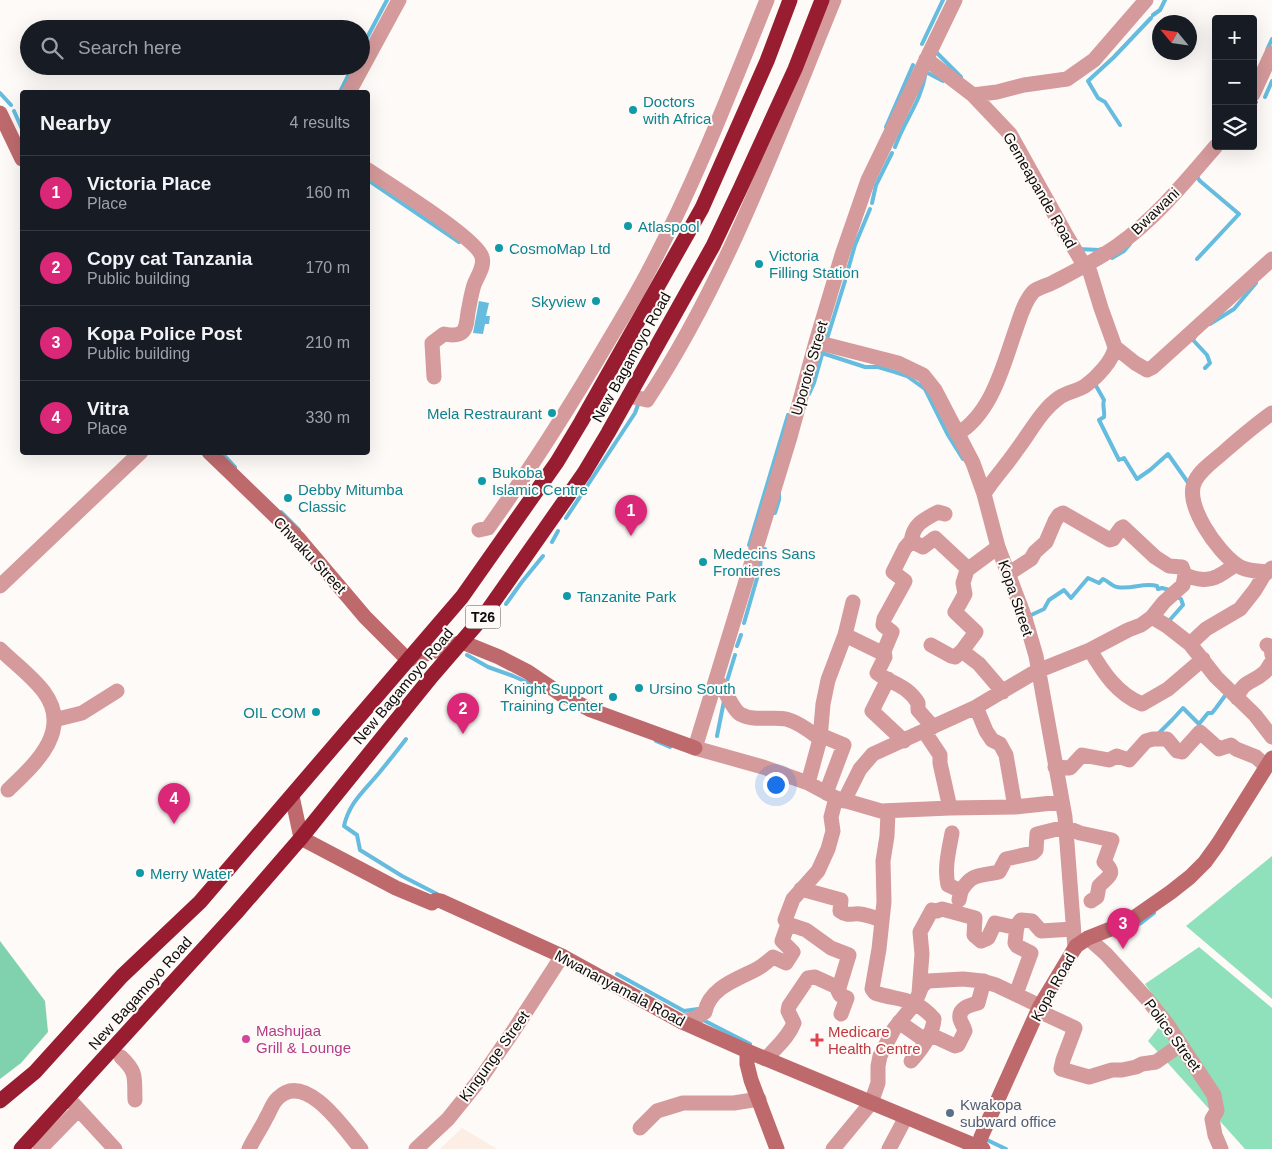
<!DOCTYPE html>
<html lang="en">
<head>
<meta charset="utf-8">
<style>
  body { margin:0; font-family:Helvetica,sans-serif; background:#20242c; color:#f1f3f6 }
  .controls { position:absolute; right:15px; top:15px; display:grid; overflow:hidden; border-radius:5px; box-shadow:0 5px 20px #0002 }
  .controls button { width:45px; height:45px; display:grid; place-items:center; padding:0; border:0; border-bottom:1px solid #363941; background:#171b24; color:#f1f3f6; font:25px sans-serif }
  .compass { position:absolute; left:1152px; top:15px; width:45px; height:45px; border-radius:50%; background:#171b24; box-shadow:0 5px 20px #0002; rotate:299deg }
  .you { position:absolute; left:775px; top:784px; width:18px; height:18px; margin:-12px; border:4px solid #fff; border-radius:50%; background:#1a73e8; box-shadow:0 0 0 8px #1a73e833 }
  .badge { display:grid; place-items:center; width:32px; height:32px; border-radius:50%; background:#db2777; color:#fff; font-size:16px; font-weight:700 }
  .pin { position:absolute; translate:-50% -41px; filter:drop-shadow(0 1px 2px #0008) }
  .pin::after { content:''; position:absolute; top:26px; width:18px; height:15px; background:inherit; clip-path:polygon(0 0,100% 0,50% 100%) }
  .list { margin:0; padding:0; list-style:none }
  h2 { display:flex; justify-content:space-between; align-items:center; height:65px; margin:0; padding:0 20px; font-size:21px }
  h2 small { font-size:16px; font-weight:400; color:#9ea1a6 }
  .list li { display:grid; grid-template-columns:32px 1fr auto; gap:15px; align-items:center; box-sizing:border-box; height:75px; padding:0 20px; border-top:1px solid #363941 }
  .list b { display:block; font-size:19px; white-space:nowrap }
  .list p { margin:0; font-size:16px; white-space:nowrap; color:#9ea1a6 }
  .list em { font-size:16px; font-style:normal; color:#9ea1a6 }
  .icon { flex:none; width:28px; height:28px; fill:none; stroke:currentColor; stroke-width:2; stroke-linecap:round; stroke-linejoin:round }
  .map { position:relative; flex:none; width:1272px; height:1149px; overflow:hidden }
  .search { position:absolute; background:#171b24; box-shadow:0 5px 20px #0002; left:20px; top:20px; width:350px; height:55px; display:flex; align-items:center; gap:12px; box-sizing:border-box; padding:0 18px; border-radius:28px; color:#9ea1a6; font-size:19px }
  .panel { position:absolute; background:#171b24; box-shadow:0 5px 20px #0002; left:20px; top:90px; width:350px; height:365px; border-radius:5px }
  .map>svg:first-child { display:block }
</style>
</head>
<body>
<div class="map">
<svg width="1272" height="1149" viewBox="0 0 1272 1149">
  <rect width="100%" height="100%" fill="#fefaf7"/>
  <path fill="#fdeee5" d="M 462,1128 L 497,1149 L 440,1149 Z"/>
  <path fill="#8fe1bc" d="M 1272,856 L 1272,999 L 1186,926 Z
    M 1199,947 L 1272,1008 L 1272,1149 L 1245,1149 L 1148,1041 L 1168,1016 L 1145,984 Z"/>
  <path fill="#7fd2ad" d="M 0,941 L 45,1001 L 48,1032 L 21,1063 L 0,1079 Z"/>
  <path fill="#65bcdf" d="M 479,301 L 489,303 L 486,316 L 490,316 L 489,324 L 485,324 L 483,334 L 473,333 Z"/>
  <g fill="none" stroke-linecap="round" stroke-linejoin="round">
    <path stroke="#65bcdf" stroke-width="4" d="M 1153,15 L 1160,10 L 1165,0
      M 922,44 L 943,0
      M 361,49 L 387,0
      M 1267,50 L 1272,39
      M 937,53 L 961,77
      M 340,92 L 353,66
      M 0,93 L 11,105
      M 1265,97 L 1272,81
      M 1253,106 L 1256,102
      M 14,111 L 22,129
      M 1120,125 L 1105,102 L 1098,98 L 1088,81 L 1114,57 L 1151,18
      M 886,127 L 913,65
      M 895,147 C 905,119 921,102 926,72 L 943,81
      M 368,180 L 459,242
      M 872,203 L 876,185 L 892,153
      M 1078,249 L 1099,250 L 1101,249
      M 1112,258 L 1124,251 L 1130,244
      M 1197,259 L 1239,214 L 1200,181 L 1197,177 L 1198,175
      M 847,273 L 855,245 L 870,209
      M 1210,324 L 1234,309 L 1256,283
      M 1195,336 L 1193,340 L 1207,355 L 1210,363 L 1205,368
      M 826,342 L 845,281
      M 822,353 L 865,367 L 878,367 L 895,372 L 907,376 L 925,389 L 948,435 L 963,459
      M 1095,384 L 1104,400 C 1102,405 1105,411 1104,417 L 1099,420 L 1119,460 L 1124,458 L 1137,479 L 1150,470 L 1168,454 L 1189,484
      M 809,394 L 814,383 L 823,351
      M 221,452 L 235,467
      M 281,512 L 299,530
      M 775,513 L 779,500 L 779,493
      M 566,518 L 635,413 L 639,402
      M 552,542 L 558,531
      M 749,545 L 788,415
      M 506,604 L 521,583 L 543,556
      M 1029,616 L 1044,609 L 1049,600 L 1064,590 L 1071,598 L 1088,578 L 1099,583 L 1103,579 C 1108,581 1112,586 1117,587 C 1131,590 1144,582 1157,586 L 1158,589 L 1162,588 L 1170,590
      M 1168,622 L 1183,605 L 1181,599 L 1177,597 L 1178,595
      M 744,623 L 760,568 L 761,556 L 765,549
      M 737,646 L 741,635
      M 467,655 L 488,667 L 513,676 L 540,688
      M 727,681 L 735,655
      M 1158,734 L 1172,720 L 1183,708 L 1199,724 L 1208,713 L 1212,713 L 1216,708 L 1227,693
      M 717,736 L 724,701
      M 406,739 C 397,751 388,762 379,773 C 364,791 349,803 344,826 L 357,835 L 360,850 L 402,876 L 437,894
      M 656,741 L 670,747
      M 1133,927 L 1141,923 L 1154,913
      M 617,974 L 684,1011 L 698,1009
      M 705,1021 L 750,1044
      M 983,1138 L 1006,1149"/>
    <path stroke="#d59a9b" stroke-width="15" d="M 955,0 L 868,180 L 842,255 L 816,342 L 790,437 L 695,748 L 763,767 L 808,783 L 836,798 L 881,811 L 950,808 L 1015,807 L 1062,802
      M 926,59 L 973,95 L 1010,134 L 1065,233 L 1084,265 L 1090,272 L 1101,308 L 1115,347 C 1113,361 1096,378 1085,386 C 1077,391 1068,392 1060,397 C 1041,410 1030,433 1016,451 C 1006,466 994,478 984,494
      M 349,92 L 399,0
      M 1253,94 L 1272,53
      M 973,95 L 997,92 L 1024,85 L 1067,79 L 1094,60 L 1146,0
      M 368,170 C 387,183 478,239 482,257 C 485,267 477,276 474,285 C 471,294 470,303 468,312 C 466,330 465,338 444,334 L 432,343 L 434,377
      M 816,342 L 898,363 L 923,375 L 935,390 L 973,463 L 984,494 L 998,547 L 1025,618 L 1036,656 L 1065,817 L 1075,948
      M 1115,347 L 1135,363 L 1147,370 L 1153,367 L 1272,259
      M 629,396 L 647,400 C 727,279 779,134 834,0
      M 957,434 C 993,413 1004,362 1017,326 C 1021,314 1025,301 1033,292 C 1038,287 1047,286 1054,282 C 1075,271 1097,260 1117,246 C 1155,219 1186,181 1216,146
      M 945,514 L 938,512 C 923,520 914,524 911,541 L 923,547 L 935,538 L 965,566 L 967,570
      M 479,530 L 488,528 C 532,467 571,405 609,340 C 622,318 635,297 647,274 C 694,186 730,92 767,0
      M 911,541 L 905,548 L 893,572 L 905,581 L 884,619 L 883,625 L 892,632 L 884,651 L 885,657 L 877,673 C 892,684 907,685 918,703 L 918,710 L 933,727
      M 1267,572 C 1257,571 1245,571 1237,565 C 1218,552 1183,504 1195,481 C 1201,469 1215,460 1225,451 C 1240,438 1255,425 1272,413
      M 1185,575 C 1196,579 1207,582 1218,576 C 1225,573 1229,568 1236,565
      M 0,586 L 141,452
      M 853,602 L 845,635 L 884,654
      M 1152,617 L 1167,626 L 1190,644 L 1216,677 L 1255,715 L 1272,737
      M 1190,644 L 1206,629 L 1240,609 L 1255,590 L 1264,575 L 1272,568
      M 931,645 L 951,656 L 955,657 L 962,651 L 979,664 L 1003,692
      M 1267,645 L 1271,647 L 1272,655
      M 0,649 C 14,663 32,676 44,692 C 73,731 34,765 8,790
      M 1090,650 C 1103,672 1117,694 1142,704 L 1168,689 L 1203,659
      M 962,651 L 976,632 L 955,612 L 965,594 L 963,583 L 967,570 L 998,547
      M 716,679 C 726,689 731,708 740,714 C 754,722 771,716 786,719 C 798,722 810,731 820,739
      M 888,679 L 872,711 L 904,741
      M 1237,698 C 1243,680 1252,684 1265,672 C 1268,669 1269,665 1272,662
      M 976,707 L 986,731 L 992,740 L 1000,744 L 1006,755 L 1015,807
      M 54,720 L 82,713 L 117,691
      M 924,731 L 940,755 L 940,763 L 950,808
      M 820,735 L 844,745 L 826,793
      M 1055,767 L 1070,768 L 1082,755 L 1109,760 L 1117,756 L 1129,760 L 1146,741 L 1153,739 L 1167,739 L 1177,751 L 1182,752 L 1200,732 L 1219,749 L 1231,745 L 1236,749 L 1256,757 L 1266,766
      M 808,783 L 820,739 L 823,704 L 828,680 L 845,635
      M 844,801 L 860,769 L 873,754 L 976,707 L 1035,672 L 1090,650 L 1128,630 L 1141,625 L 1152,617 L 1164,602 L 1183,585 L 1185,575 L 1182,567 L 1169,566 L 1155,557 L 1123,527 L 1121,528 L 1113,539 L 1110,540 L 1063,513 L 1059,515 L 1055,521 L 1046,542 L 1035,552 L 1031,559 L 1008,574
      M 888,812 L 887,836 L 883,861 L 884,902 L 879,949 L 872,989 L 875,993 C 900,1001 915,997 934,1019 C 933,1034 921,1050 911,1061
      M 952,833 C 949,850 944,868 948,885 L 961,891 L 959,900
      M 801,889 L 841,900 L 840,911 C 848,917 852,913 860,914 C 868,915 875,918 882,920
      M 961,891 C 972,873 980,876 999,872 L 1006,859 L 1033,853 L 1036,850 L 1037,834 L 1065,827 L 1080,833 L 1112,840 L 1104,862 C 1118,874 1107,877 1099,886 L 1097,897 L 1091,901
      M 788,924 L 806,930 L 831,948 L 849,955 L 838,991 L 840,995 L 847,998 L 841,1014
      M 1088,938 L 1106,954 L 1147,999 L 1167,1024 L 1214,1095 L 1217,1111 L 1212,1119 L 1215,1135 L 1221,1149
      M 919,993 L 922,954 L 920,932 L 932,910 L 937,911 L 942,909 L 975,918 L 974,935 L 981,941 L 988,938 L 995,923 L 1017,928
      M 1016,994 L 1031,953 L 1017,946 L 1015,943 L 1017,925 L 1021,920 L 1032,921 L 1041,931 L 1073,929
      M 682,1022 L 696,1018 L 705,1012 C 709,989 735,980 753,971 C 761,968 767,962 773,957 L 786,963 L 793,952 L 782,941 L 788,924 L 785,920 L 793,899 L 818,871 L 828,849 L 833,831 L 831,817 L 836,798
      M 899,1022 L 926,1041
      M 929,1034 L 955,1046 L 958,1045 L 965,1031 C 964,1026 961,1023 960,1019 C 958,1008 970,1005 978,1003 L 984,981
      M 121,1057 C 138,1073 134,1078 135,1100
      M 766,1059 C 776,1047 788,1038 794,1023 L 788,1011 L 789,1006 L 808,978 L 815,977 L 839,988
      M 68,1098 L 115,1149
      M 640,1128 L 657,1111 L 683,1103 L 734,1103 L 759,1099
      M 40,1149 L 78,1110
      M 249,1149 C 254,1138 261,1129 266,1118 C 270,1112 272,1103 278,1098 C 306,1070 346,1131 361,1149
      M 416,1149 L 448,1119 L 481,1078 L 514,1030 L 562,956
      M 833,1149 L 871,1103 L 878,1083 L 878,1066 L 880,1056 L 894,1029 L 915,1003 L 922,986 L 928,981 L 963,979 L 982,981 L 996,985 L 1040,1006 L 1045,1014 L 1075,1028 L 1063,1060 L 1061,1069 L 1089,1077 L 1112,1070 L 1122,1070 L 1136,1067 L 1142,1064 L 1156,1062 L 1180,1045
      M 889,1149 L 906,1117"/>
    <path stroke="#be6a6d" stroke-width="15" d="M 0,113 L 22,159
      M 209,452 L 299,539 L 365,617 L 408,660 L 462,642 L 499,657 L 528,672 L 562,695 L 591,710 L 695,748
      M 292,796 L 301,838 L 396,888 L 432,903 L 436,900 L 441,901 L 562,956 L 682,1022 L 747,1051 L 983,1149
      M 747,1051 L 747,1064 L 751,1080 L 777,1149
      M 978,1149 L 981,1137 L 1040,1006 L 1076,946 L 1088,938 L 1128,922 L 1171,892 L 1190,877 L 1205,862 L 1218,844 L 1272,758"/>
    <path stroke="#981d30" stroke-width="15" d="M 0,1101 L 35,1072 L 122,976 L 200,902 L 462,597 L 557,462 L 581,422 L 702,208 L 767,61 L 790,0
      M 21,1149 L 236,913 L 301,838 L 432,676 L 483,617 L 542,533 L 584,473 L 608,433 L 713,246 L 740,189 L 795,69 L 822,0"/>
  </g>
  <g fill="#0f9aa8" stroke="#fefaf7" stroke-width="2">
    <circle cx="633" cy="110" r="5"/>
    <circle cx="628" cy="226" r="5"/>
    <circle cx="499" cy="248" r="5"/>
    <circle cx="759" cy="264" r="5"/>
    <circle cx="596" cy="301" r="5"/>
    <circle cx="552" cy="413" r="5"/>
    <circle cx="482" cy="481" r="5"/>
    <circle cx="288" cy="498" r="5"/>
    <circle cx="703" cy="562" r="5"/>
    <circle cx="567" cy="596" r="5"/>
    <circle cx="639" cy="688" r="5"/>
    <circle cx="613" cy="697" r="5"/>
    <circle cx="316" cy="712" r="5"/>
    <circle cx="140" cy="873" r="5"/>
  </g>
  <circle fill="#d1479c" stroke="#fefaf7" stroke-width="2" cx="246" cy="1039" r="5"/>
  <path fill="#e0444e" stroke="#fefaf7" stroke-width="2" d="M814.5 1032.5h5v5h5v5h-5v5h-5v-5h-5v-5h5z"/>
  <circle fill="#5c6f8a" stroke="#fefaf7" stroke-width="2" cx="950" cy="1113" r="5"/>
  <g text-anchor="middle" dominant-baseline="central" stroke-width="4" stroke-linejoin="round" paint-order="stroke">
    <rect fill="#fefaf7" stroke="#565351" stroke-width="1" x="465.5" y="605.5" width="35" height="23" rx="4"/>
    <g font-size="14" font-weight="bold" fill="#0e0c0a">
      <text x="483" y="617">T26</text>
    </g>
    <g font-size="15" fill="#0d838f" stroke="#fefaf7" text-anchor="start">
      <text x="643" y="101">Doctors<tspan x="643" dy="17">with Africa</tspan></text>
      <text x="638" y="226">Atlaspool</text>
      <text x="509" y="248">CosmoMap Ltd</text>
      <text x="769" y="255">Victoria<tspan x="769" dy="17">Filling Station</tspan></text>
      <text x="586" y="301" text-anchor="end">Skyview</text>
      <text x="542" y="413" text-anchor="end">Mela Restraurant</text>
      <text x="492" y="472">Bukoba<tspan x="492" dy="17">Islamic Centre</tspan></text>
      <text x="298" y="489">Debby Mitumba<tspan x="298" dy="17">Classic</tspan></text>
      <text x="713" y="553">Medecins Sans<tspan x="713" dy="17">Frontieres</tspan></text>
      <text x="577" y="596">Tanzanite Park</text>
      <text x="603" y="688" text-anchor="end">Knight Support<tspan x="603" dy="17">Training Center</tspan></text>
      <text x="649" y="688">Ursino South</text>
      <text x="306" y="712" text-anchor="end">OIL COM</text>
      <text x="150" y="873">Merry Water</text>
    </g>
    <g font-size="15" fill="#0e0c0a" stroke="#fefaf7">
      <text transform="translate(1040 190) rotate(60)">Gemeapande Road</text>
      <text transform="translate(1155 211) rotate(-44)">Bwawani</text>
      <text transform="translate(631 357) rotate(-61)">New Bagamoyo Road</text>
      <text transform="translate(809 368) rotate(-74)">Uporoto Street</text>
      <text transform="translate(310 555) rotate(47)">Chwaku Street</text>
      <text transform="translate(1016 598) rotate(71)">Kopa Street</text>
      <text transform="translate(403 686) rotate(-50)">New Bagamoyo Road</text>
      <text transform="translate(1053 987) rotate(-61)">Kopa Road</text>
      <text transform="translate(620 988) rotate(28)">Mwananyamala Road</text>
      <text transform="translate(140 993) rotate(-48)">New Bagamoyo Road</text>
      <text transform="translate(1173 1035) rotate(54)">Police Street</text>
      <text transform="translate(494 1056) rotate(-54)">Kingunge Street</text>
    </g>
    <g font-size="15" fill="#b23c85" stroke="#fefaf7" text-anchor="start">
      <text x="256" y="1030">Mashujaa<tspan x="256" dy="17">Grill &amp; Lounge</tspan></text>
    </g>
    <g font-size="15" fill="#be3a42" stroke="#fefaf7" text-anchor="start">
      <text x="828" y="1031">Medicare<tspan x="828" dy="17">Health Centre</tspan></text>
    </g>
    <g font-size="15" fill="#4e5e75" stroke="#fefaf7" text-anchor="start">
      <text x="960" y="1104">Kwakopa<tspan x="960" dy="17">subward office</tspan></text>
    </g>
  </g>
</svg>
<div class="controls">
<button>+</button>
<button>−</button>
<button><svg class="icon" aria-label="layers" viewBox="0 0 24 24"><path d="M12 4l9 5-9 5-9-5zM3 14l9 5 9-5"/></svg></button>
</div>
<svg class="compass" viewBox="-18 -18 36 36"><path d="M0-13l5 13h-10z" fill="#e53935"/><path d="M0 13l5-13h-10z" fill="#9ea1a6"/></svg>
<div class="you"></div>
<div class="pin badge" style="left:631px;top:536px">1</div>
<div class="pin badge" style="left:463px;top:734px">2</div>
<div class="pin badge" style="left:1123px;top:949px">3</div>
<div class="pin badge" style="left:174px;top:824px">4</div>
<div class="search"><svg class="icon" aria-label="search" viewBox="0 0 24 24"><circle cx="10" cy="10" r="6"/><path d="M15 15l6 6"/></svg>Search here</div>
<section class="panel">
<h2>Nearby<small>4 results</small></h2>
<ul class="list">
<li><span class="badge">1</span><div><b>Victoria Place</b><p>Place</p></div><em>160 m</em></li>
<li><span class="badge">2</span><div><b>Copy cat Tanzania</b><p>Public building</p></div><em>170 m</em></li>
<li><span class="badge">3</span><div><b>Kopa Police Post</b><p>Public building</p></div><em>210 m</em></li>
<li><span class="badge">4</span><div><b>Vitra</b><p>Place</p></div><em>330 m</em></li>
</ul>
</section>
</div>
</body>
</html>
